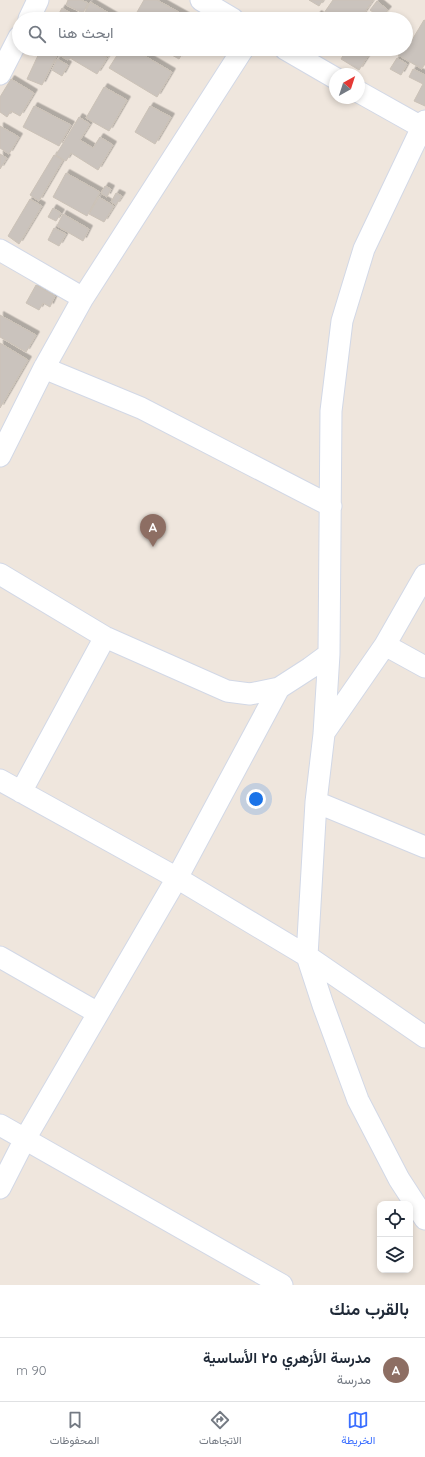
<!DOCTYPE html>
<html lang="ar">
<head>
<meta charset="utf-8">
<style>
  body { margin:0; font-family:Quicksand,Vazirmatn,sans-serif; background:#f6f6f7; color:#1f2937; direction:rtl }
  .controls { position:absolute; right:12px; bottom:12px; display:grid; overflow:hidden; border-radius:8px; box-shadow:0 2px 6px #0003 }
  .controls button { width:36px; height:36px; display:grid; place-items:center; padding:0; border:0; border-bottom:1px solid #e0e1e3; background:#fff; color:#1f2937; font:20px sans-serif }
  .compass { position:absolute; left:329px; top:68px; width:36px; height:36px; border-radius:50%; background:#fff; box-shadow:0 2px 6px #0003; rotate:39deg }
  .you { position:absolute; left:256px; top:799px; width:14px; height:14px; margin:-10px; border:3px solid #fff; border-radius:50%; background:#1a73e8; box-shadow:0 0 0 6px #1a73e833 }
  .badge { display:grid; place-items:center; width:26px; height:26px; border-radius:50%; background:#3a6eff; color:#fff; font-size:13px; font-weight:700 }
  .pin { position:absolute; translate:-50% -33px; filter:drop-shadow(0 1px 2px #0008) }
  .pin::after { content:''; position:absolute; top:21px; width:14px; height:12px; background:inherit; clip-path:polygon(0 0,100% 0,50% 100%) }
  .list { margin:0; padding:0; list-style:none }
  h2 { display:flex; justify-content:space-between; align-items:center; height:52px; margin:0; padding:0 16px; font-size:17px }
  h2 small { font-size:13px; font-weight:400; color:#747a83 }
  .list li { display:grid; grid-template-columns:26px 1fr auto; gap:12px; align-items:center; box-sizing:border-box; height:64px; padding:0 16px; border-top:1px solid #e0e1e3 }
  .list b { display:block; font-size:15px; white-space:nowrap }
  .list p { margin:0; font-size:13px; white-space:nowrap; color:#747a83 }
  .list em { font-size:13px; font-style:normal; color:#747a83 }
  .icon { flex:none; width:22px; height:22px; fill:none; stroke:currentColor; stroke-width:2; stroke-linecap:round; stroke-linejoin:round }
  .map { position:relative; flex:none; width:425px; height:1285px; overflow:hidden; direction:ltr }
  .search { position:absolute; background:#fff; box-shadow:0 2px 6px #0003; left:12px; right:12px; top:12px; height:44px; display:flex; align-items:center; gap:10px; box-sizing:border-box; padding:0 14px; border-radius:22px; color:#747a83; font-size:15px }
  .sheet { height:116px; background:#fff }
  nav { display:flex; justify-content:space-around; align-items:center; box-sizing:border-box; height:56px; border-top:1px solid #e0e1e3; background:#fff; font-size:11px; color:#747a83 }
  nav a { display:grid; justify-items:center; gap:2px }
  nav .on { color:#3a6eff }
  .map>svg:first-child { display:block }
</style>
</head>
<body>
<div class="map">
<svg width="425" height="1285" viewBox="0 0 425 1285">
  <defs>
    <filter id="shadow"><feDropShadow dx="3.5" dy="-3.5" stdDeviation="0" flood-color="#0004"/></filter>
  </defs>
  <rect width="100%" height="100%" fill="#efe6dd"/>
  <path fill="#cac3bd" stroke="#cbc2b7" filter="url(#shadow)" d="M 68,0 L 81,0 L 88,3 L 83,13 L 66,5 Z
    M 144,0 L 157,0 L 191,19 L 133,19 Z
    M 309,0 L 323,0 L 319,6 Z
    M 333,0 L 373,0 L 360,19 L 332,19 L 324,13 Z
    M 377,1 L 388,10 L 381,18 L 370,10 Z
    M 90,2 L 119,19 L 92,19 L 84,14 Z
    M 62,8 L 74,15 L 72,19 L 56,19 Z
    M 372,13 L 379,19 L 368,19 Z
    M 318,14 L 325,19 L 314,19 Z
    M 424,20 L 425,21 L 425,63 L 422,69 L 398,55 L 402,49 L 406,49 L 406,43 L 409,45 Z
    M 41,49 L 50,49 L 58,53 L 42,85 L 27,79 Z
    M 60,49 L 80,50 L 92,49 L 107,58 L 97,74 L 70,58 L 68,60 L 57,54 Z
    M 95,49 L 113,49 L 109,57 Z
    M 121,49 L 133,49 L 172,72 L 157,97 L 109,68 Z
    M 161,49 L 185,49 L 179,59 Z
    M 347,49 L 358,49 L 368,56 L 359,70 L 341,59 Z
    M 397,58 L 407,64 L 401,75 L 390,69 Z
    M 57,59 L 68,65 L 62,76 L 52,70 Z
    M 413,69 L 425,75 L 425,106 L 414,101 L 423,84 L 409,77 Z
    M 11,79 L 34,93 L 20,116 L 11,111 L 7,117 L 0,112 L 0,97 Z
    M 104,87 L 127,100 L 109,131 L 86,118 Z
    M 34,106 L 71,125 L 59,146 L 23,127 Z
    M 150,106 L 171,117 L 155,144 L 135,132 Z
    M 79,117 L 90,124 L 80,140 L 93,148 L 100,137 L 113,145 L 98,170 L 71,153 L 66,161 L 56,155 Z
    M 0,126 L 19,137 L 9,154 L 0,148 Z
    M 0,154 L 7,158 L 0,169 Z
    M 54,155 L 63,160 L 39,201 L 30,195 Z
    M 66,173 L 100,192 L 87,216 L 53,197 Z
    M 105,186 L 111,189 L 107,197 L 101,193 Z
    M 116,193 L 122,196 L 116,205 L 111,202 Z
    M 99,197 L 114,206 L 104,222 L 89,214 Z
    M 30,199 L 42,206 L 19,244 L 8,236 Z
    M 53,208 L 61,213 L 56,221 L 48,217 Z
    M 63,214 L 89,229 L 83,241 L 57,226 Z
    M 54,228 L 66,234 L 59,246 L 48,240 Z
    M 36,285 L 55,296 L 50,307 L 43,303 L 39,310 L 26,303 Z
    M 0,315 L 36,335 L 26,352 L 0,337 Z
    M 0,343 L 28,360 L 0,408 Z"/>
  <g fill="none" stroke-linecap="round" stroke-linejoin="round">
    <g stroke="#d2d8e6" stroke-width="23">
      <path id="street" d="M 201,0 L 233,19
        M 29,19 L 38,0
        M 285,49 L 335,78
        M 0,74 L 19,37
        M 359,92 L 425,129
        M 425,121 L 364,249 L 342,321 L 331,411 L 329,654 L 324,734 L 316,802 L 307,956 L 323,1005 L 358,1100 L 399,1179 L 425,1219
        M 0,250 L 83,298
        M 44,368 L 141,408 L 331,506
        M 0,456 L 44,368 L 83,298 L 243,49
        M 0,574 L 105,637 L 227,691 L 250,694 L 279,688 L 310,668 L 329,654
        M 385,645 L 425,667
        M 324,733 L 385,645 L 425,575
        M 0,780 L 177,878 L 307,956 L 425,1037
        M 21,792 L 105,637
        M 316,802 L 425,847
        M 0,957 L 98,1013
        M 0,1125 L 282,1285
        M 0,1188 L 25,1139 L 177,878 L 279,688"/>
    </g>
    <use href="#street" stroke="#fff" stroke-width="21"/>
  </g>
</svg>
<div class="controls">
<button><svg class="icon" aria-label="locate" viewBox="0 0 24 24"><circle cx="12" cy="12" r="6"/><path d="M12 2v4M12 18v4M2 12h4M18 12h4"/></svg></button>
<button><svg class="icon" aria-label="layers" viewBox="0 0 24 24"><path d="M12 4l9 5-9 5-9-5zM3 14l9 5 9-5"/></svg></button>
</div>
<svg class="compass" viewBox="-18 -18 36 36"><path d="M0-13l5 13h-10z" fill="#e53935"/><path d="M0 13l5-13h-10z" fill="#747a83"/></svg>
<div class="you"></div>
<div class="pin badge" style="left:153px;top:547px;background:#8d6e63">A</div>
<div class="search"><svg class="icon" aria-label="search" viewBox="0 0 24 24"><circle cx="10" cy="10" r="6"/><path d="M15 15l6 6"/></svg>ابحث هنا</div>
</div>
<section class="sheet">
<h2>بالقرب منك<small></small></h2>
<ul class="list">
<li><span class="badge" style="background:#8d6e63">A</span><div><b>مدرسة الأزهري ٢٥ الأساسية</b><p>مدرسة</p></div><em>90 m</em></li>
</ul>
</section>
<nav>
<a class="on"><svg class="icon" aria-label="map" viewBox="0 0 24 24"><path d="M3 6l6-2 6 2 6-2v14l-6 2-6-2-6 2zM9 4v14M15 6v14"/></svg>الخريطة</a>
<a><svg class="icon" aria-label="directions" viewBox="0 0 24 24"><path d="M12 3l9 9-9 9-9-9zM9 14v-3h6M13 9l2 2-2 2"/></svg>الاتجاهات</a>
<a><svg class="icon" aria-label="saved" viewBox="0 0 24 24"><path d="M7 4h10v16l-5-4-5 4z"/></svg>المحفوظات</a>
</nav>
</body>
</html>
